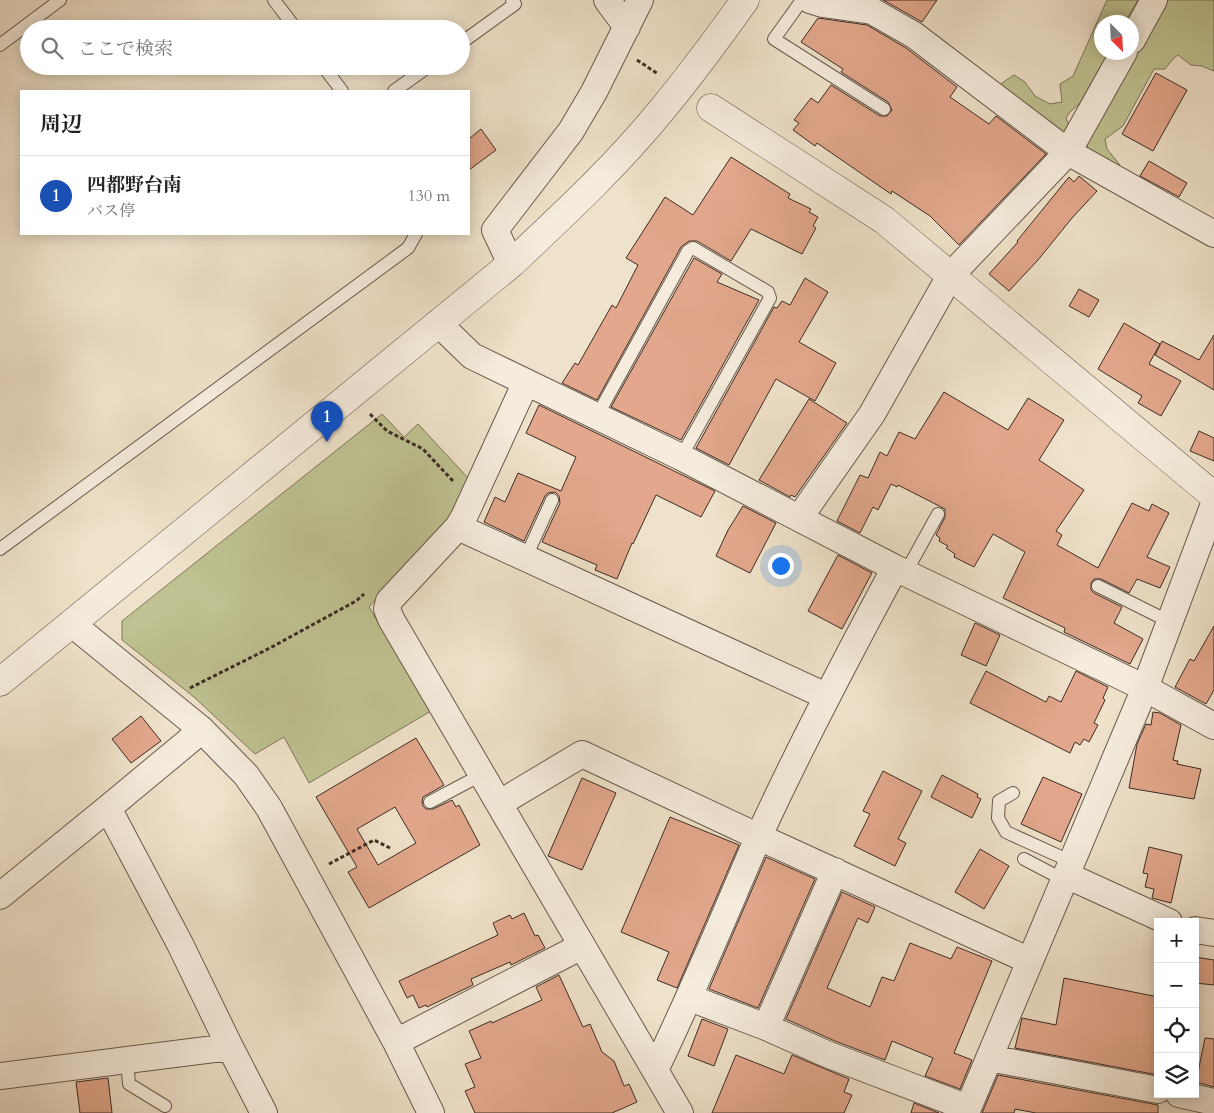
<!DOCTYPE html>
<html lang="ja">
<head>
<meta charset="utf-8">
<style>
  body { margin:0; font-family:Cardo,"Noto Serif JP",serif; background:#f2f2f2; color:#222 }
  .controls { position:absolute; right:15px; bottom:15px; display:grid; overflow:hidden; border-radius:0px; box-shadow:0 2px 12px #0003 }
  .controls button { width:45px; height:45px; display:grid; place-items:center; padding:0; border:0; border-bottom:1px solid #e0e0e0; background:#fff; color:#222; font:25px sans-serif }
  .compass { position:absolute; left:1094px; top:15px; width:45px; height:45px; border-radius:50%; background:#fff; box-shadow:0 2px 12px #0003; rotate:156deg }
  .you { position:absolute; left:780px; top:565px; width:18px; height:18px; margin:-12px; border:4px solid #fff; border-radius:50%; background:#1a73e8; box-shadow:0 0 0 8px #1a73e833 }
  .badge { display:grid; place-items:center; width:32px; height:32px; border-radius:50%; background:#8f2418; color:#fff; font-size:16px; font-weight:700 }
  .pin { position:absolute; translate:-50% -41px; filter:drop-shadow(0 1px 2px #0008) }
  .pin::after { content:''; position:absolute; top:26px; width:18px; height:15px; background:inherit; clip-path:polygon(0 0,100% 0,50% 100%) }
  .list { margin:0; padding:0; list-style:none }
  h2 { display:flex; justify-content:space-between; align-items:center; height:65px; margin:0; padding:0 20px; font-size:21px }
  h2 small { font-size:16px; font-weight:400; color:#767676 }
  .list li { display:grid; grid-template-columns:32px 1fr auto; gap:15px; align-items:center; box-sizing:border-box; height:80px; padding:0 20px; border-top:1px solid #e0e0e0 }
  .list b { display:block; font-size:19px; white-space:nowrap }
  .list p { margin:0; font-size:16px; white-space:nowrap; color:#767676 }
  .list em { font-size:16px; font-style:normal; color:#767676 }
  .icon { flex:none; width:28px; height:28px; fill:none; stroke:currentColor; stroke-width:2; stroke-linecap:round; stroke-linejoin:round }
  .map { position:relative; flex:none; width:1214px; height:1113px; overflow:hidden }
  .search { position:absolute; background:#fff; box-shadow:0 2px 12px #0003; left:20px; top:20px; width:450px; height:55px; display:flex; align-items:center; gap:12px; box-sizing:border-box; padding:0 18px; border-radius:28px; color:#767676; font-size:19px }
  .panel { position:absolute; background:#fff; box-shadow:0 2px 12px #0003; left:20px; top:90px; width:450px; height:145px; border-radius:0px }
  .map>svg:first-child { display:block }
</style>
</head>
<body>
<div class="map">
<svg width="1214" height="1113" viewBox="0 0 1214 1113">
  <rect width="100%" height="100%" fill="#efe2ca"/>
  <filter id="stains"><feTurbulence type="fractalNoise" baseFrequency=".004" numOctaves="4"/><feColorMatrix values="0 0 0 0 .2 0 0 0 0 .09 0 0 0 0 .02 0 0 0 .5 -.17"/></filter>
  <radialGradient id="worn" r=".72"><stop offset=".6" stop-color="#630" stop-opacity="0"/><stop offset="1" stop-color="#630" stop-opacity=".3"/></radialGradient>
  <path fill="#bfc292" stroke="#7e775b" d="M 1107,0 L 1138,0 L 1125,22 L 1102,22 L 1102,52 L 1108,53 L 1080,103 L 1069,113 L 1066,118 L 1070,128 L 1066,133 L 1052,130 L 999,85 L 1014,75 L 1025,82 L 1035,96 L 1050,104 L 1062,102 L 1060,84 L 1073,76 Z
    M 1165,0 L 1214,0 L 1214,71 L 1202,66 L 1191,65 L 1178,55 L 1172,60 L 1165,69 L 1154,69 L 1123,126 L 1105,139 L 1107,149 L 1120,165 L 1112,171 L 1087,157 L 1087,143 Z
    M 382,414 L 404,437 L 418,424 L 470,480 L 447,522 L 369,607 L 431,711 L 309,783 L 284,737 L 255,754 L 194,697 L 122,640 L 122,621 Z"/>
  <path fill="#e2a78c" stroke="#3e2c24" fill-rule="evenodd" d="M 883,0 L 937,0 L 922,22 Z
    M 818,18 L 867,25 L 906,48 L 957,87 L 950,97 L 989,124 L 996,116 L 1046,154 L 959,245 L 930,216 L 892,191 L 891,194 L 817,143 L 815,146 L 793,130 L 799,123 L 794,120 L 811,98 L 818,103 L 831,85 L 880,116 L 887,116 L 892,110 L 888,102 L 841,72 L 843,69 L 801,42 Z
    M 1156,73 L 1187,90 L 1153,151 L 1122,134 Z
    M 481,129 L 496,150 L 469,170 L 469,139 Z
    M 731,157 L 790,194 L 788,198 L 811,209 L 809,212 L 818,217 L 813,226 L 816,228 L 802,254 L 751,229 L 731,261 L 697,241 L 689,241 L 681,247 L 597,400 L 562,383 L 575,363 L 578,365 L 612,305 L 616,308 L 638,265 L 626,258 L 665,197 L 693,215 Z
    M 1149,161 L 1187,183 L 1179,197 L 1140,176 Z
    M 1079,176 L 1097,191 L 1072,218 L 1038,260 L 1009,291 L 989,274 L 1018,242 L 1017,241 L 1069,177 L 1074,182 Z
    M 694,258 L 722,274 L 717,282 L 759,300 L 681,440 L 611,407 Z
    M 805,278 L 828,292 L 799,342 L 836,363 L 815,401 L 776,379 L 729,465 L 696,448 L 774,307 L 777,308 L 782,301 L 790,305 Z
    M 1079,289 L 1099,300 L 1089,317 L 1069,306 Z
    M 1124,323 L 1160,344 L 1149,364 L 1181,381 L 1161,416 L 1138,403 L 1142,396 L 1098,369 Z
    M 1214,335 L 1214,390 L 1155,355 L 1162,341 L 1199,360 Z
    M 944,392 L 1008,430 L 1028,398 L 1064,420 L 1039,460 L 1084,490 L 1056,531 L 1062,535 L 1057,545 L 1098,568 L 1132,503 L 1149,511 L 1152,504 L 1169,513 L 1147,557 L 1170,567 L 1160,588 L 1137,579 L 1129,593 L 1101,579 L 1094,579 L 1091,583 L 1091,590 L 1094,593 L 1122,607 L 1114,623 L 1143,639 L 1130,664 L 1064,632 L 1065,628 L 1003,598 L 1025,552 L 993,534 L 974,567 L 954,557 L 955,554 L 946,548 L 948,546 L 939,541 L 940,538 L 936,535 L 945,517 L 945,509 L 898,485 L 897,487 L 891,484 L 878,510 L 873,507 L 860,533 L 837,521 L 860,475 L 868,478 L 880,452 L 887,456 L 899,432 L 915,439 Z
    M 809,399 L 847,423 L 795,497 L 791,495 L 790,497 L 759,480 Z
    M 539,405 L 715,491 L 701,517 L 656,495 L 633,544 L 632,543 L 617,579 L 595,570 L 597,565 L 542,542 L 560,503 L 559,496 L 555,492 L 548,493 L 545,496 L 524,541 L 484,522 L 495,497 L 505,502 L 518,473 L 561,491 L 576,457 L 526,433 Z
    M 1199,431 L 1214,438 L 1214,461 L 1190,451 Z
    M 743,506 L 776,523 L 750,573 L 716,556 L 728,530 Z
    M 838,555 L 872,573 L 842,629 L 808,611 Z
    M 975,623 L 1000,635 L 986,666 L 961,655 Z
    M 1214,626 L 1214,690 L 1206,704 L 1175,687 L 1190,659 L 1194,661 Z
    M 986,671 L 1046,702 L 1049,696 L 1061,702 L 1076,671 L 1108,687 L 1103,698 L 1105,700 L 1094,723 L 1098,725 L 1089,742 L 1084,739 L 1080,745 L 1075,742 L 1070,753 L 970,703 Z
    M 1153,712 L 1160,713 L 1181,725 L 1173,760 L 1178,761 L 1177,764 L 1201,769 L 1194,799 L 1129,788 L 1137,744 L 1146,724 L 1151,725 Z
    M 141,716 L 161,741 L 131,763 L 112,739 Z
    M 416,738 L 444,785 L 423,797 L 422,802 L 423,806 L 426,809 L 433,809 L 452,800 L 456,807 L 459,805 L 480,845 L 369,908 L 348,872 L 357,867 L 316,797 ZM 395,807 L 416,843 L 378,865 L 357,829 Z
    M 883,771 L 922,791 L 898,839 L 906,843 L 895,866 L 854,846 L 870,814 L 863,811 Z
    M 942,775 L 978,794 L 977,797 L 981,799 L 972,818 L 931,797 Z
    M 1043,777 L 1082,794 L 1061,842 L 1021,824 Z
    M 582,778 L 616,793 L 582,870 L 548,856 Z
    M 670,817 L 739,845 L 677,988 L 657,980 L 669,952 L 621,932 Z
    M 1149,847 L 1182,855 L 1171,903 L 1152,898 L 1154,889 L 1145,887 L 1148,874 L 1143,873 Z
    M 980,849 L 1009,866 L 984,909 L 955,892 Z
    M 766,857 L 815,879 L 758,1008 L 709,989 Z
    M 842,892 L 875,907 L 868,923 L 858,918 L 857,920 L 827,988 L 870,1007 L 882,977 L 894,981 L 910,943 L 951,959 L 957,947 L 992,961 L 954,1053 L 972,1060 L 960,1089 L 925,1076 L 933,1058 L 892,1041 L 885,1060 L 835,1041 L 786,1019 Z
    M 524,913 L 535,936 L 538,935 L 545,948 L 511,965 L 510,962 L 471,979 L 473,985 L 427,1007 L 426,1005 L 419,1008 L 413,995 L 407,998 L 399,981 L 498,935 L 493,923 L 510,915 L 512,919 Z
    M 1195,957 L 1214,960 L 1214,985 L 1195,983 Z
    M 559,975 L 583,1027 L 590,1024 L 602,1052 L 614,1061 L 624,1086 L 629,1084 L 637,1102 L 612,1113 L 475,1113 L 465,1091 L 475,1087 L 465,1064 L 481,1058 L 469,1031 L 491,1021 L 492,1023 L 542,1000 L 536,987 Z
    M 1064,978 L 1158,997 L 1158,1075 L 1015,1048 L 1022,1018 L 1056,1025 Z
    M 702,1019 L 728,1029 L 714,1066 L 688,1056 Z
    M 1205,1038 L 1214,1039 L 1214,1087 L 1196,1082 Z
    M 736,1055 L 784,1074 L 792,1055 L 849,1079 L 844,1092 L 852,1095 L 844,1113 L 712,1113 Z
    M 998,1075 L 1158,1105 L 1158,1113 L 1036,1113 L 1015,1109 L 1014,1113 L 982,1113 Z
    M 108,1078 L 112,1113 L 80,1113 L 76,1082 Z
    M 914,1103 L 939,1113 L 911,1113 Z"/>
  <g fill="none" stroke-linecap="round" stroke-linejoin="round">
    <g stroke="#6a5a4e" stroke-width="14">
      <path id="service" d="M 274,0 L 296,29
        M 802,0 L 774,39 L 884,109
        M 461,43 L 515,4 L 512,0
        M 0,45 L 60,0
        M 323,66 L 342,91
        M 394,91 L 429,66
        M 597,416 L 688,251 L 693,248 L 768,292 L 770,298 L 681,457
        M 0,549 L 408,248 L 416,234
        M 525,559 L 552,500
        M 906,572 L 938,514
        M 1098,586 L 1170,622
        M 1013,793 L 999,801 L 998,818 L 1006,832 L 1072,862
        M 430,802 L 483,774
        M 1024,859 L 1064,880
        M 127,1060 L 129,1084 L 165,1106"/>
    </g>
    <g stroke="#6a5a4e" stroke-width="28">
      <path id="minor" d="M 607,0 L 627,27
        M 810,0 L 823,4 L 872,11 L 914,35 L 1068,152 L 1214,234
        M 1132,40 L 1154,0
        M 511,264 L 495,230 L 571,131 L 594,92 L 640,0
        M 438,323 L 472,356 L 681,457 L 895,568 L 1145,688 L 1214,726
        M 800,517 L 872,414 L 950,276 L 1068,152 L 1124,52
        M 458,527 L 464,517 L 526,382
        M 72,624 L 201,729 L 246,775 L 269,808 L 396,1042 L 431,1113
        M 201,729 L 190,740 L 108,808 L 180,944 L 230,1047 L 264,1113
        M 500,803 L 582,754 L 759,837 L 1030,961
        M 1066,875 L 1169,922
        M 0,896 L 108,808
        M 1195,930 L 1214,933
        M 690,998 L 766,1027 L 829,1055 L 968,1108
        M 766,1027 L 835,871
        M 396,1042 L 582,946
        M 989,1058 L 1158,1090
        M 655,1070 C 692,994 724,916 758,838 C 800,746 847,657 895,568
        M 0,1076 L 230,1047
        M 1179,1094 L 1214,1102
        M 680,1113 L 391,619 L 387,609 L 389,601 L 458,527 L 826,696
        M 966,1113 L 1145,688 L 1214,504"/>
    </g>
    <g stroke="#6a5a4e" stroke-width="29">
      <path id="tertiary" d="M 711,108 L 884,220 L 1214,496
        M 0,682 L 511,264 C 563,215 615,167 660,112 C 690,76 718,38 745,0"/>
    </g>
    <path stroke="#3e2c24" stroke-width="3" stroke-dasharray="4 2.5" stroke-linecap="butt" d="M 637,60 L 658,74
      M 370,414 L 387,431 L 423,449 L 453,481
      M 190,688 L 270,648 L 356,601 L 364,594
      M 329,864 L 374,840 L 390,848"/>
    <use href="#service" stroke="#f5ecdd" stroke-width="12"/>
    <use href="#minor" stroke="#f5ecdd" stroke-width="26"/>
    <use href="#tertiary" stroke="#f5ecdd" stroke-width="28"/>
  </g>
  <rect width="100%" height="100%" filter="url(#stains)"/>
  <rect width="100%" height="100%" fill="url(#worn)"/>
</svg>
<div class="controls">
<button>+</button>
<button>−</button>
<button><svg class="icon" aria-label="locate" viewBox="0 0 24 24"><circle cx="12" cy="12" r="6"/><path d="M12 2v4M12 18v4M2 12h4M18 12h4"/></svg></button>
<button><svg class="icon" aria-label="layers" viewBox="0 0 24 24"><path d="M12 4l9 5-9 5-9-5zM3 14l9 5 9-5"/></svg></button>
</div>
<svg class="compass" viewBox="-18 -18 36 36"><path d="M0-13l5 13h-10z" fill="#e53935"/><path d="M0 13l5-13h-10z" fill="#767676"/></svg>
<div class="you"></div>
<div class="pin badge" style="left:327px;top:442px;background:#1a4fb4">1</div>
<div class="search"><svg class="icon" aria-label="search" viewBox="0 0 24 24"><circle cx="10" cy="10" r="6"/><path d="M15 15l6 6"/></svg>ここで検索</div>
<section class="panel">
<h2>周辺<small></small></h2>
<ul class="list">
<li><span class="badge" style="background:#1a4fb4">1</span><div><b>四都野台南</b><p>バス停</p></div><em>130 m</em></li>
</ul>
</section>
</div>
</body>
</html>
